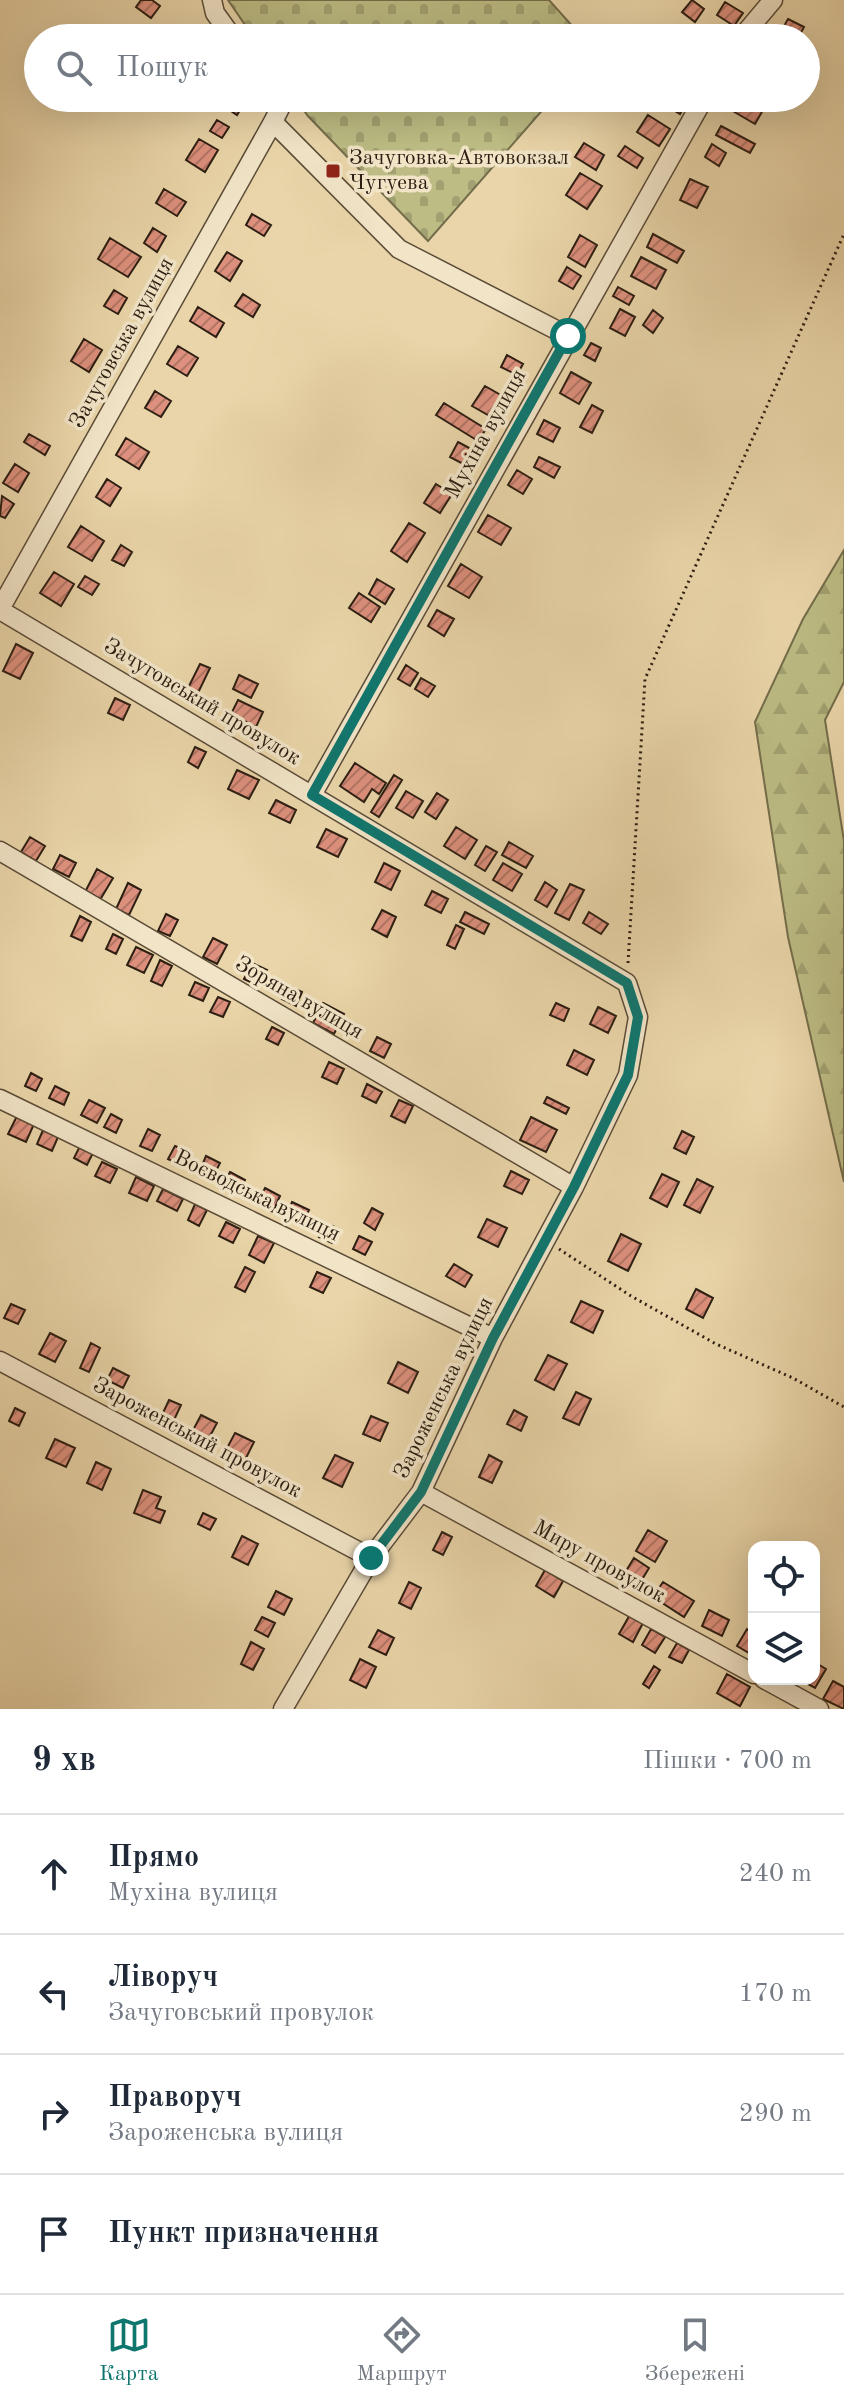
<!DOCTYPE html>
<html lang="uk">
<head>
<meta charset="utf-8">
<style>
  body { margin:0; font-family:"Old Standard TT",serif; background:#f6f6f7; color:#1f2937 }
  .controls { position:absolute; right:24px; bottom:24px; display:grid; overflow:hidden; border-radius:16px; box-shadow:0 8px 32px #0002 }
  .controls button { width:72px; height:72px; display:grid; place-items:center; padding:0; border:0; border-bottom:2px solid #e0e1e3; background:#fff; color:#1f2937; font:40px sans-serif }
  .stop { position:absolute; width:24px; height:24px; margin:-18px; border:6px solid #0f766e; border-radius:50%; background:#fff }
  .stop.end { background:#0f766e; border-color:#fff; box-shadow:0 2px 8px #0008 }
  .list { margin:0; padding:0; list-style:none }
  h2 { display:flex; justify-content:space-between; align-items:center; height:104px; margin:0; padding:0 32px; font-size:34px }
  h2 small { font-size:26px; font-weight:400; color:#747a83 }
  .list li { display:grid; grid-template-columns:52px 1fr auto; gap:24px; align-items:center; box-sizing:border-box; height:120px; padding:0 32px; border-top:2px solid #e0e1e3 }
  .list b { display:block; font-size:30px; white-space:nowrap }
  .list p { margin:0; font-size:26px; white-space:nowrap; color:#747a83 }
  .list em { font-size:26px; font-style:normal; color:#747a83 }
  .icon { flex:none; width:44px; height:44px; fill:none; stroke:currentColor; stroke-width:2; stroke-linecap:round; stroke-linejoin:round }
  .map { position:relative; flex:none; width:844px; height:1709px; overflow:hidden }
  .search { position:absolute; background:#fff; box-shadow:0 8px 32px #0002; left:24px; right:24px; top:24px; height:88px; display:flex; align-items:center; gap:20px; box-sizing:border-box; padding:0 28px; border-radius:44px; color:#747a83; font-size:30px }
  .sheet { height:584px; background:#fff }
  nav { display:flex; justify-content:space-around; align-items:center; box-sizing:border-box; height:112px; border-top:2px solid #e0e1e3; background:#fff; font-size:22px; color:#747a83 }
  nav a { display:grid; justify-items:center; gap:4px }
  nav .on { color:#0f766e }
  .map>svg:first-child { display:block }
</style>
</head>
<body>
<div class="map">
<svg width="844" height="1709" viewBox="0 0 844 1709">
  <defs>
    <pattern id="forest-firs" width="22" height="20" patternUnits="userSpaceOnUse" patternTransform="scale(2)"><rect width="22" height="20" fill="#bcbc84"/><path d="M5 1l3.5 6h-7zM16 11l3.5 6h-7z" fill="#a2a171"/></pattern>
    <pattern id="cemetery-stones" width="16" height="16" patternUnits="userSpaceOnUse" patternTransform="scale(2)"><rect width="16" height="16" fill="#bcbc84"/><path d="M2 7V4a2 2 0 0 1 4 0v3zM10 15v-3a2 2 0 0 1 4 0v3z" fill="#a2a171"/></pattern>
    <pattern id="building-hatch" width="6" height="6" patternUnits="userSpaceOnUse" patternTransform="scale(2)"><rect width="6" height="6" fill="#dd907d"/><path d="M-1 1l2-2M0 6l6-6M5 7l2-2" fill="none" stroke="#b37565"/></pattern>
  </defs>
  <rect width="100%" height="100%" fill="#e9d5a9"/>
  <filter id="stains"><feTurbulence type="fractalNoise" baseFrequency=".0025" numOctaves="4"/><feColorMatrix values="0 0 0 0 .2 0 0 0 0 .09 0 0 0 0 .02 0 0 0 .5 -.17"/></filter>
  <radialGradient id="worn" r=".72"><stop offset=".6" stop-color="#630" stop-opacity="0"/><stop offset="1" stop-color="#630" stop-opacity=".3"/></radialGradient>
  <path fill="url(#forest-firs)" stroke="#746d4b" stroke-width="2" d="M 844,550 L 844,682 L 825,720 L 844,841 L 844,1182 L 788,937 L 755,722 L 803,619 Z"/>
  <path fill="url(#cemetery-stones)" stroke="#746d4b" stroke-width="2" d="M 228,0 L 549,0 L 583,38 L 254,38 Z
    M 295,98 L 553,98 L 428,241 L 308,116 Z"/>
  <path fill="url(#building-hatch)" stroke="#2c1e12" stroke-width="2" d="M 141,0 L 152,0 L 160,6 L 151,18 L 136,7 Z
    M 692,0 L 704,9 L 695,22 L 682,12 Z
    M 725,2 L 743,13 L 734,26 L 717,15 Z
    M 788,19 L 804,27 L 798,38 L 785,38 L 779,35 Z
    M 226,98 L 247,98 L 237,115 L 222,105 Z
    M 666,98 L 689,98 L 680,114 L 662,103 Z
    M 738,98 L 758,98 L 767,103 L 755,124 L 731,110 Z
    M 648,115 L 670,129 L 659,146 L 637,132 Z
    M 217,120 L 229,127 L 222,138 L 210,131 Z
    M 721,126 L 755,144 L 750,153 L 716,135 Z
    M 199,139 L 218,150 L 205,172 L 186,160 Z
    M 584,143 L 604,155 L 596,170 L 575,157 Z
    M 712,144 L 726,153 L 719,166 L 705,157 Z
    M 625,146 L 643,158 L 637,168 L 618,156 Z
    M 580,173 L 602,186 L 587,209 L 566,195 Z
    M 690,179 L 708,187 L 697,208 L 680,200 Z
    M 164,189 L 186,202 L 177,216 L 156,203 Z
    M 252,214 L 271,225 L 264,236 L 246,225 Z
    M 153,228 L 166,236 L 157,252 L 144,243 Z
    M 653,234 L 684,251 L 677,263 L 647,247 Z
    M 580,235 L 597,245 L 585,267 L 568,257 Z
    M 110,238 L 141,257 L 128,277 L 98,259 Z
    M 227,252 L 242,261 L 230,281 L 215,271 Z
    M 641,257 L 666,270 L 656,289 L 631,276 Z
    M 567,267 L 581,276 L 573,289 L 559,281 Z
    M 618,287 L 634,296 L 629,305 L 613,296 Z
    M 114,290 L 127,298 L 118,314 L 104,306 Z
    M 243,294 L 260,305 L 253,317 L 235,306 Z
    M 198,307 L 224,323 L 216,337 L 190,321 Z
    M 620,309 L 635,317 L 625,336 L 610,328 Z
    M 653,310 L 663,318 L 653,333 L 643,325 Z
    M 84,339 L 102,350 L 89,372 L 71,361 Z
    M 591,343 L 601,348 L 595,361 L 584,355 Z
    M 178,346 L 198,358 L 187,376 L 167,364 Z
    M 507,355 L 523,364 L 517,375 L 501,367 Z
    M 571,372 L 591,383 L 579,404 L 560,393 Z
    M 485,386 L 506,398 L 493,418 L 472,406 Z
    M 155,391 L 171,401 L 161,417 L 145,408 Z
    M 444,403 L 486,429 L 478,441 L 436,415 Z
    M 592,405 L 603,411 L 592,433 L 580,427 Z
    M 544,420 L 560,428 L 553,442 L 537,434 Z
    M 29,434 L 50,446 L 45,455 L 24,442 Z
    M 126,438 L 149,452 L 139,469 L 116,455 Z
    M 458,442 L 473,450 L 465,465 L 450,457 Z
    M 539,457 L 560,467 L 554,478 L 534,467 Z
    M 15,464 L 29,473 L 18,492 L 3,483 Z
    M 517,470 L 532,479 L 523,494 L 508,485 Z
    M 107,479 L 121,488 L 110,506 L 96,497 Z
    M 436,484 L 452,494 L 440,513 L 424,503 Z
    M 2,496 L 14,504 L 5,518 L 0,516 Z
    M 488,515 L 511,528 L 501,545 L 478,532 Z
    M 409,523 L 425,533 L 407,562 L 391,551 Z
    M 81,526 L 104,541 L 92,561 L 68,547 Z
    M 121,545 L 132,552 L 124,566 L 112,560 Z
    M 461,564 L 482,577 L 469,598 L 448,586 Z
    M 54,572 L 74,584 L 61,606 L 40,593 Z
    M 85,576 L 99,584 L 92,595 L 78,587 Z
    M 377,579 L 394,589 L 385,604 L 369,594 Z
    M 359,593 L 380,607 L 371,622 L 349,608 Z
    M 437,610 L 454,619 L 444,636 L 428,626 Z
    M 16,644 L 33,653 L 20,679 L 3,671 Z
    M 200,664 L 210,668 L 198,693 L 188,688 Z
    M 406,665 L 418,673 L 410,686 L 398,679 Z
    M 239,675 L 258,684 L 251,698 L 233,689 Z
    M 421,678 L 435,686 L 428,697 L 415,689 Z
    M 115,698 L 130,705 L 123,720 L 108,713 Z
    M 238,700 L 263,712 L 256,727 L 231,714 Z
    M 195,747 L 206,752 L 198,768 L 188,762 Z
    M 355,763 L 386,783 L 379,794 L 372,789 L 364,802 L 340,786 Z
    M 237,770 L 259,780 L 249,799 L 228,789 Z
    M 394,775 L 402,780 L 379,817 L 371,812 Z
    M 406,791 L 423,801 L 413,818 L 396,808 Z
    M 437,793 L 448,800 L 436,819 L 425,812 Z
    M 276,800 L 296,810 L 290,823 L 269,813 Z
    M 456,827 L 477,840 L 465,859 L 444,846 Z
    M 326,829 L 347,839 L 338,857 L 317,847 Z
    M 30,837 L 45,846 L 36,861 L 21,852 Z
    M 509,842 L 533,856 L 526,868 L 502,855 Z
    M 486,846 L 497,852 L 485,871 L 475,865 Z
    M 60,855 L 76,863 L 69,877 L 53,869 Z
    M 384,863 L 400,871 L 391,890 L 375,882 Z
    M 503,863 L 522,874 L 512,891 L 493,880 Z
    M 97,869 L 113,878 L 100,900 L 85,892 Z
    M 545,882 L 557,890 L 547,907 L 535,900 Z
    M 128,883 L 141,890 L 129,915 L 116,909 Z
    M 570,884 L 584,890 L 569,920 L 555,913 Z
    M 432,891 L 448,899 L 441,913 L 425,905 Z
    M 382,910 L 396,917 L 387,937 L 372,929 Z
    M 465,912 L 489,924 L 484,934 L 460,922 Z
    M 589,912 L 608,924 L 601,934 L 583,923 Z
    M 166,914 L 178,920 L 170,936 L 158,931 Z
    M 80,916 L 91,922 L 82,941 L 71,936 Z
    M 456,925 L 464,929 L 455,949 L 447,945 Z
    M 113,934 L 123,939 L 116,954 L 106,949 Z
    M 213,938 L 227,945 L 217,964 L 203,957 Z
    M 136,947 L 153,955 L 144,973 L 127,965 Z
    M 160,960 L 172,966 L 162,986 L 151,981 Z
    M 252,963 L 267,970 L 259,986 L 244,979 Z
    M 195,982 L 209,988 L 203,1001 L 189,995 Z
    M 289,986 L 302,992 L 296,1006 L 282,999 Z
    M 218,997 L 230,1002 L 223,1017 L 210,1012 Z
    M 323,1003 L 344,1014 L 334,1034 L 313,1023 Z
    M 556,1003 L 569,1009 L 564,1021 L 550,1015 Z
    M 598,1007 L 616,1016 L 608,1033 L 590,1024 Z
    M 272,1027 L 284,1033 L 278,1045 L 266,1039 Z
    M 377,1037 L 391,1044 L 384,1058 L 370,1051 Z
    M 574,1050 L 594,1060 L 587,1075 L 567,1065 Z
    M 329,1062 L 344,1069 L 337,1084 L 322,1077 Z
    M 31,1073 L 42,1079 L 36,1091 L 25,1086 Z
    M 367,1084 L 382,1092 L 376,1103 L 362,1096 Z
    M 55,1086 L 69,1093 L 64,1105 L 49,1098 Z
    M 547,1097 L 569,1108 L 566,1114 L 544,1103 Z
    M 89,1100 L 105,1108 L 97,1123 L 81,1115 Z
    M 399,1100 L 413,1106 L 405,1123 L 391,1116 Z
    M 111,1114 L 122,1120 L 116,1133 L 104,1127 Z
    M 17,1116 L 34,1124 L 26,1142 L 8,1134 Z
    M 531,1117 L 557,1130 L 546,1152 L 520,1140 Z
    M 148,1129 L 160,1135 L 152,1151 L 140,1146 Z
    M 43,1130 L 58,1137 L 52,1151 L 37,1144 Z
    M 682,1131 L 694,1137 L 686,1154 L 674,1148 Z
    M 80,1146 L 93,1153 L 87,1165 L 74,1158 Z
    M 175,1146 L 185,1150 L 178,1164 L 168,1159 Z
    M 206,1156 L 220,1163 L 212,1179 L 199,1173 Z
    M 102,1162 L 117,1169 L 110,1183 L 95,1176 Z
    M 511,1171 L 529,1180 L 522,1194 L 504,1186 Z
    M 230,1172 L 245,1180 L 239,1192 L 223,1185 Z
    M 662,1174 L 679,1182 L 667,1207 L 650,1198 Z
    M 136,1177 L 154,1186 L 147,1201 L 129,1193 Z
    M 697,1179 L 713,1187 L 700,1213 L 684,1205 Z
    M 265,1188 L 280,1196 L 273,1212 L 257,1204 Z
    M 163,1189 L 183,1199 L 177,1211 L 157,1201 Z
    M 292,1202 L 309,1210 L 302,1224 L 286,1216 Z
    M 195,1204 L 207,1210 L 199,1226 L 188,1220 Z
    M 372,1208 L 383,1214 L 375,1230 L 364,1223 Z
    M 487,1219 L 507,1228 L 498,1247 L 478,1237 Z
    M 226,1222 L 240,1229 L 233,1243 L 219,1236 Z
    M 326,1223 L 339,1229 L 332,1243 L 319,1237 Z
    M 621,1234 L 641,1244 L 628,1271 L 608,1261 Z
    M 258,1236 L 274,1243 L 264,1263 L 249,1255 Z
    M 359,1236 L 372,1242 L 365,1255 L 353,1249 Z
    M 454,1264 L 472,1275 L 465,1287 L 446,1276 Z
    M 245,1267 L 255,1272 L 245,1292 L 235,1287 Z
    M 317,1272 L 331,1278 L 323,1293 L 310,1287 Z
    M 696,1289 L 713,1298 L 703,1318 L 686,1309 Z
    M 581,1301 L 603,1311 L 593,1333 L 571,1322 Z
    M 11,1304 L 25,1310 L 18,1324 L 4,1318 Z
    M 50,1333 L 66,1341 L 55,1362 L 39,1354 Z
    M 91,1343 L 100,1348 L 89,1372 L 80,1368 Z
    M 548,1355 L 567,1364 L 554,1390 L 535,1380 Z
    M 398,1362 L 418,1372 L 408,1393 L 388,1383 Z
    M 113,1368 L 129,1376 L 123,1388 L 107,1380 Z
    M 576,1392 L 591,1399 L 579,1425 L 563,1418 Z
    M 169,1400 L 181,1405 L 174,1420 L 162,1415 Z
    M 15,1408 L 25,1413 L 19,1426 L 9,1421 Z
    M 514,1410 L 527,1417 L 521,1431 L 507,1424 Z
    M 201,1415 L 217,1423 L 208,1440 L 192,1432 Z
    M 371,1416 L 388,1423 L 380,1441 L 363,1434 Z
    M 235,1433 L 254,1442 L 245,1460 L 226,1450 Z
    M 55,1439 L 75,1448 L 66,1467 L 46,1458 Z
    M 335,1455 L 353,1463 L 342,1487 L 323,1478 Z
    M 489,1455 L 502,1462 L 492,1483 L 479,1477 Z
    M 96,1462 L 111,1469 L 102,1490 L 87,1483 Z
    M 143,1490 L 161,1497 L 156,1508 L 165,1511 L 160,1523 L 134,1513 Z
    M 203,1513 L 216,1519 L 210,1530 L 198,1524 Z
    M 648,1530 L 667,1541 L 655,1562 L 636,1551 Z
    M 442,1532 L 452,1537 L 443,1555 L 433,1550 Z
    M 242,1536 L 258,1544 L 248,1565 L 232,1557 Z
    M 634,1558 L 649,1568 L 638,1586 L 623,1576 Z
    M 545,1570 L 563,1581 L 554,1597 L 536,1586 Z
    M 409,1582 L 421,1588 L 411,1609 L 399,1603 Z
    M 663,1582 L 694,1601 L 684,1617 L 653,1597 Z
    M 276,1591 L 292,1599 L 284,1615 L 268,1607 Z
    M 709,1610 L 729,1620 L 722,1636 L 702,1626 Z
    M 631,1613 L 644,1621 L 633,1642 L 619,1634 Z
    M 262,1617 L 275,1623 L 268,1637 L 255,1630 Z
    M 651,1629 L 665,1637 L 655,1653 L 642,1645 Z
    M 747,1629 L 754,1633 L 754,1656 L 737,1646 Z
    M 378,1630 L 394,1638 L 386,1655 L 369,1647 Z
    M 251,1642 L 264,1649 L 253,1670 L 241,1664 Z
    M 677,1643 L 689,1650 L 682,1663 L 669,1657 Z
    M 360,1659 L 376,1667 L 366,1688 L 350,1680 Z
    M 816,1663 L 826,1669 L 815,1688 L 804,1682 L 806,1679 L 814,1679 Z
    M 654,1666 L 660,1670 L 649,1688 L 643,1684 Z
    M 727,1674 L 750,1687 L 740,1706 L 717,1693 Z
    M 833,1681 L 844,1687 L 844,1709 L 823,1699 Z"/>
  <g fill="none" stroke-linecap="round" stroke-linejoin="round">
    <g stroke="#5b4c38" stroke-width="21">
      <path id="minor" d="M 212,0 L 215,13 L 233,38
        M 741,38 L 773,0
        M 273,122 L 399,249 L 568,336
        M 0,609 L 273,122 L 280,108 L 280,98
        M 0,610 L 627,983 L 638,1017 L 628,1075 L 574,1187 L 493,1338 L 421,1492 L 371,1558 L 283,1709
        M 312,795 L 704,98
        M 0,851 L 574,1187
        M 0,1099 L 493,1338
        M 0,1361 L 371,1558
        M 421,1492 L 754,1674
        M 764,1679 L 819,1709"/>
    </g>
    <path stroke="#2c1e12" stroke-width="3" stroke-dasharray="2 4" stroke-linecap="butt" d="M 628,963 L 645,679 L 844,234
      M 559,1249 L 631,1296 L 716,1344 L 793,1378 L 844,1407"/>
    <use href="#minor" stroke="#f1e4c7" stroke-width="18"/>
  </g>
  <g fill="none" stroke-linecap="round" stroke-linejoin="round">
    <path stroke="#0f766e" stroke-width="10" d="M 371,1558 L 421,1492 L 493,1338 L 574,1187 L 628,1075 L 638,1017 L 627,983 L 312,795 L 568,336"/>
  </g>
  <rect fill="#8f2418" stroke="#f1e4c7" stroke-width="3" x="325" y="163" width="16" height="16" rx="4"/>
  <g text-anchor="middle" dominant-baseline="central" stroke-width="7" stroke-linejoin="round" paint-order="stroke">
    <g font-size="22" fill="#2c1e12" stroke="#f1e4c7" text-anchor="start">
      <text x="349" y="158">Зачуговка-Автовокзал<tspan x="349" dy="25">Чугуева</tspan></text>
    </g>
    <g font-size="22" fill="#2c1e12" stroke="#f1e4c7">
      <text transform="translate(122 343) rotate(-61)">Зачуговська вулиця</text>
      <text transform="translate(486 434) rotate(-61)">Мухіна вулиця</text>
      <text transform="translate(202 702) rotate(31)">Зачуговський провулок</text>
      <text transform="translate(299 998) rotate(30)">Зоряна вулиця</text>
      <text transform="translate(257 1196) rotate(26)">Воєводська вулиця</text>
      <text transform="translate(444 1388) rotate(-64)">Зароженська вулиця</text>
      <text transform="translate(197 1438) rotate(28)">Зароженський провулок</text>
      <text transform="translate(599 1562) rotate(29)">Миру провулок</text>
    </g>
  </g>
  <rect width="100%" height="100%" filter="url(#stains)"/>
  <rect width="100%" height="100%" fill="url(#worn)"/>
</svg>
<div class="controls">
<button><svg class="icon" aria-label="locate" viewBox="0 0 24 24"><circle cx="12" cy="12" r="6"/><path d="M12 2v4M12 18v4M2 12h4M18 12h4"/></svg></button>
<button><svg class="icon" aria-label="layers" viewBox="0 0 24 24"><path d="M12 4l9 5-9 5-9-5zM3 14l9 5 9-5"/></svg></button>
</div>
<div class="stop" style="left:568px;top:336px"></div>
<div class="stop end" style="left:371px;top:1558px"></div>
<div class="search"><svg class="icon" aria-label="search" viewBox="0 0 24 24"><circle cx="10" cy="10" r="6"/><path d="M15 15l6 6"/></svg>Пошук</div>
</div>
<section class="sheet">
<h2>9 хв<small>Пішки · 700 m</small></h2>
<ul class="list">
<li><svg class="icon" aria-label="ahead" viewBox="0 0 24 24"><path d="M12 20V5M6 11l6-6 6 6"/></svg><div><b>Прямо</b><p>Мухіна вулиця</p></div><em>240 m</em></li>
<li><svg class="icon" aria-label="left" viewBox="0 0 24 24"><path d="M17 20v-9H6M10 6l-5 5 5 5"/></svg><div><b>Ліворуч</b><p>Зачуговський провулок</p></div><em>170 m</em></li>
<li><svg class="icon" aria-label="right" viewBox="0 0 24 24"><path d="M7 20v-9h11M14 6l5 5-5 5"/></svg><div><b>Праворуч</b><p>Зароженська вулиця</p></div><em>290 m</em></li>
<li><svg class="icon" aria-label="arrive" viewBox="0 0 24 24"><path d="M6 21V4h12l-3 4 3 4H6"/></svg><div><b>Пункт призначення</b></div></li>
</ul>
</section>
<nav>
<a class="on"><svg class="icon" aria-label="map" viewBox="0 0 24 24"><path d="M3 6l6-2 6 2 6-2v14l-6 2-6-2-6 2zM9 4v14M15 6v14"/></svg>Карта</a>
<a><svg class="icon" aria-label="directions" viewBox="0 0 24 24"><path d="M12 3l9 9-9 9-9-9zM9 14v-3h6M13 9l2 2-2 2"/></svg>Маршрут</a>
<a><svg class="icon" aria-label="saved" viewBox="0 0 24 24"><path d="M7 4h10v16l-5-4-5 4z"/></svg>Збережені</a>
</nav>
</body>
</html>
